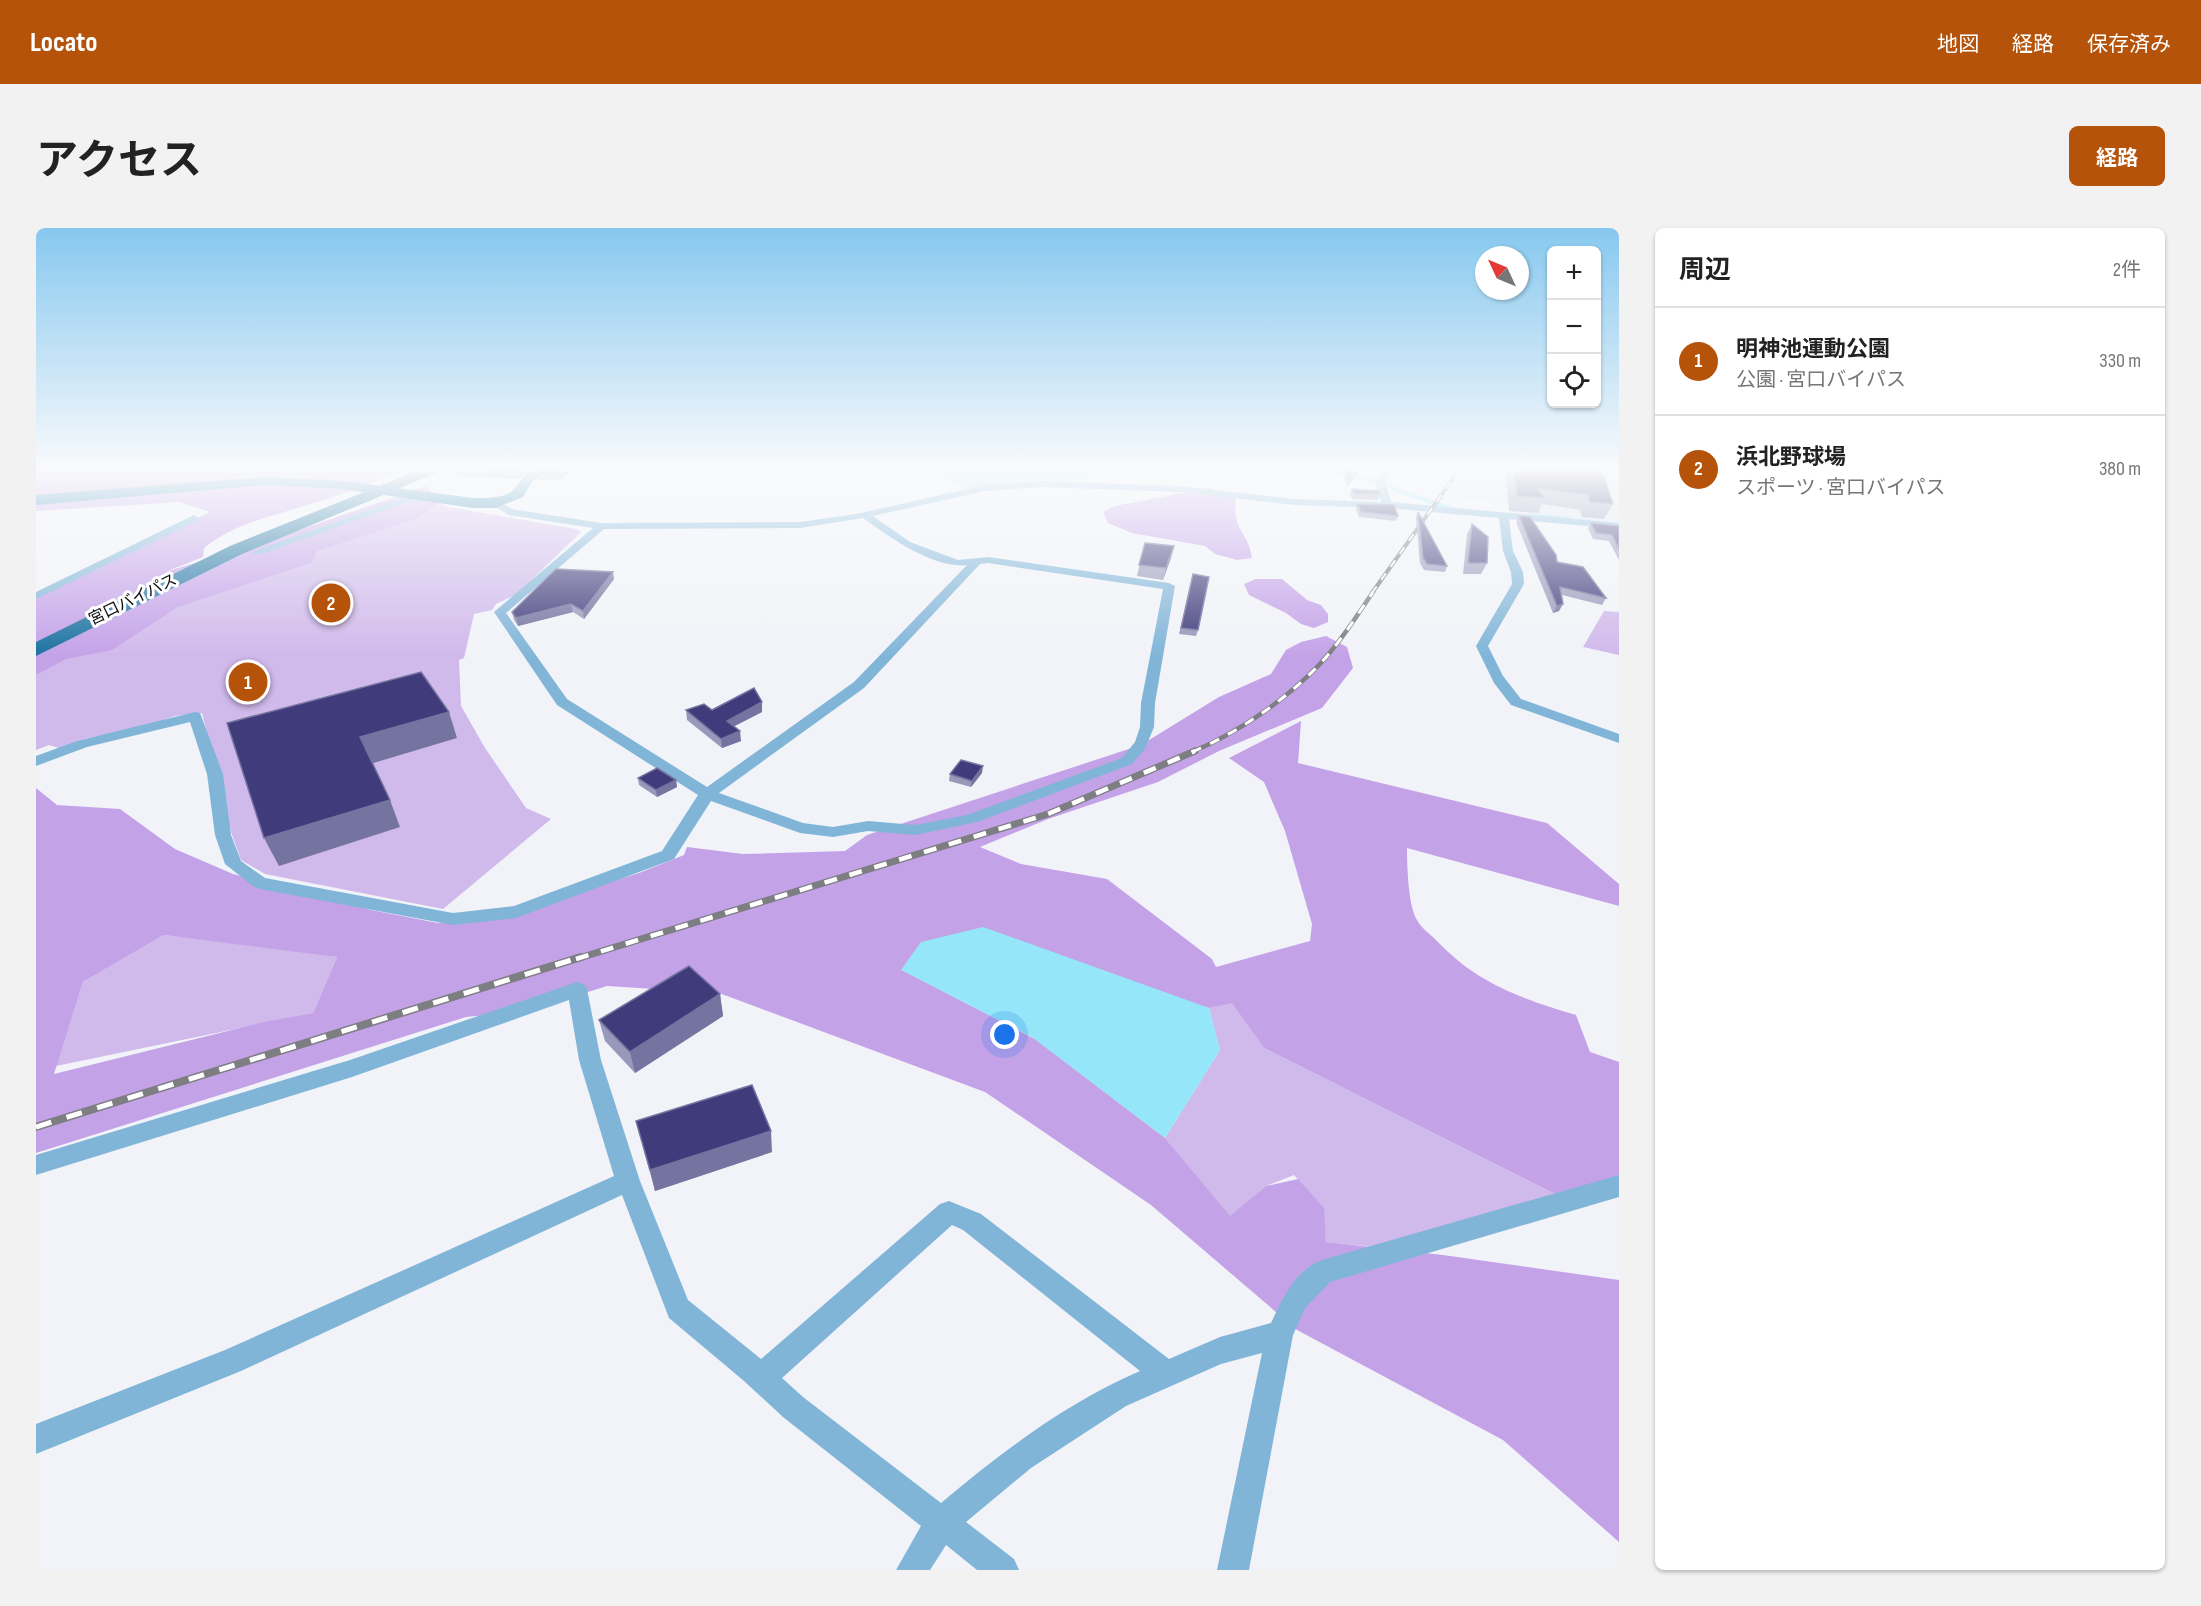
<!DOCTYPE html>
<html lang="ja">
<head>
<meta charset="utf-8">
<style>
  body { margin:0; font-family:"Sofia Sans Condensed","Noto Sans JP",sans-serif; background:#f2f2f2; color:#222 }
  .controls { position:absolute; right:18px; top:18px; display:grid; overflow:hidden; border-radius:9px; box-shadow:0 2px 4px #0004 }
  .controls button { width:54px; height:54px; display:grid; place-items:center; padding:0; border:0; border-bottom:2px solid #e0e0e0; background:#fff; color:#222; font:30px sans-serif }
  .compass { position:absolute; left:1439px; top:18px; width:54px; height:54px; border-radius:50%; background:#fff; box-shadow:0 2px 4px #0004; rotate:314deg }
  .you { position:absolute; left:969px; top:807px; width:21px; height:21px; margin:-15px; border:4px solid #fff; border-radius:50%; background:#1a73e8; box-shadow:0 0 0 9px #1a73e833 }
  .badge { display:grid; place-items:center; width:39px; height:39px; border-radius:50%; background:#b45309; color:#fff; font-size:20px; font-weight:700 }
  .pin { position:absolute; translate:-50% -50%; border:3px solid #fff; box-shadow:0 2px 6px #0006 }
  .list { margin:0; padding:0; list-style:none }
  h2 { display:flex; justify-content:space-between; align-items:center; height:78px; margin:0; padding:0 24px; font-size:26px }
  h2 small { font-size:20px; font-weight:400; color:#767676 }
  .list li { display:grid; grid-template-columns:39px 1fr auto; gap:18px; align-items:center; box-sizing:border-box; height:108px; padding:0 24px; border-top:2px solid #e0e0e0 }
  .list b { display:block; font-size:22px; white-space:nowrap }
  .list p { margin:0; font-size:20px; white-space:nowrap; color:#767676 }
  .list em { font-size:20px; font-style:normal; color:#767676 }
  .icon { flex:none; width:33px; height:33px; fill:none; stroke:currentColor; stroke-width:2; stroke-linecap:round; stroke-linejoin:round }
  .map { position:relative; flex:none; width:1583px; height:1342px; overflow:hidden; border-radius:9px }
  header { display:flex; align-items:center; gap:36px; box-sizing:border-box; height:84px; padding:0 30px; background:#b45309; color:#fff }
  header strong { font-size:28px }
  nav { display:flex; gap:33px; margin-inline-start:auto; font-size:21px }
  .intro { display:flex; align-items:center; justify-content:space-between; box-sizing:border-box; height:144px; padding:0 36px }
  h1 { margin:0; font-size:42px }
  .button { padding:15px 27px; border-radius:9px; background:#b45309; color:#fff; font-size:21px; font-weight:700 }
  main { display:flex; gap:36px; padding:0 36px }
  aside { flex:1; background:#fff; border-radius:9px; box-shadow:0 2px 4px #0004 }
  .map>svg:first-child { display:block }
</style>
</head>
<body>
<header>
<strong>Locato</strong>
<nav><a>地図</a><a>経路</a><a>保存済み</a></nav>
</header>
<div class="intro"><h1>アクセス</h1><a class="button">経路</a></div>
<main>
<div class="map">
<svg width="1583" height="1342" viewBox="0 0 1583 1342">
  <rect width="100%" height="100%" fill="#f1f3f8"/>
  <path fill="#dfe6f0" d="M 1433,242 L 1583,242 L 1583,295 L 1474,286 L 1473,276 L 1413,268 Z"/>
  <path fill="#d0b9eb" d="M 403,275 L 412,279 L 540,301 L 545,304 L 481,366 L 460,376 L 456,382 L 438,386 L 428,430 L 423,432 L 425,478 L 449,520 L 490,580 L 515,591 L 407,681 L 229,646 L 205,632 L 195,604 L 166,485 L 139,488 L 109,498 L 48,511 L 23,520 L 13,517 L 0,522 L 0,431 Z
    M 1568,383 L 1583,384 L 1583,427 L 1547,419 Z
    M 128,707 L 260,722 L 301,729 L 277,785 L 20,838 L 47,754 Z
    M 1196,774 L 1228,820 L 1531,972 L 1386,1024 L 1290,1014 L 1287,980 L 1258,947 L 1230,958 L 1194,989 L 1129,910 L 1184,822 L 1173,780 Z"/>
  <path fill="#c4a2e8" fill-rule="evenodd" d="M 0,242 L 367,242 C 340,253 312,264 284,273 C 246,286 199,294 168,320 L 167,329 L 129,344 L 234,312 L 391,258 L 403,275 L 380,291 L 281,323 L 275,335 L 142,379 L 76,422 L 30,431 L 0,447 L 0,370 L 174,284 L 143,274 L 0,283 Z
    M 1172,260 L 1195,267 L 1200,272 C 1196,304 1212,302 1216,330 L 1201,332 L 1179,326 L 1169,318 L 1096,305 L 1072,295 L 1067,284 L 1079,278 Z
    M 1220,351 L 1246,351 L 1271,372 L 1285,377 L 1292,386 L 1292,394 L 1278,400 L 1265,396 L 1250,385 L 1213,367 L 1208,356 Z
    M 1290,408 L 1311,419 L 1317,440 L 1286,480 L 1183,523 L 1122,554 L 1012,591 L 944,619 L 985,636 L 1071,651 L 1176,731 L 1180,739 L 1274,713 L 1276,696 L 1249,603 L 1228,554 L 1193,530 L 1265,493 L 1262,535 L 1511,595 L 1583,656 L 1583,678 L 1371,620 C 1371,636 1372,678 1381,692 C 1385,700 1394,706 1400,712 C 1440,755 1486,771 1540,787 L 1554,824 L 1583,834 L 1583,947 L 1531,972 L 1228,820 L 1196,775 L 1173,780 L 866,742 L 999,811 L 1129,910 L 1194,988 L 1230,958 L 1262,951 L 1288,980 L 1290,1014 L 1407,1027 L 1583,1052 L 1583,1314 L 1467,1212 L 1261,1102 L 1115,977 L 949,864 L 683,765 L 571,758 L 491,783 L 430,789 L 0,925 L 0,560 L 21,577 L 84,581 L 139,621 L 197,646 L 335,682 L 402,695 L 480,684 L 603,645 L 648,627 L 651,619 L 707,626 L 809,623 L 831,607 L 1105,517 L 1183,469 L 1235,446 L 1250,422 L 1265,414 ZM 128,707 L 301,729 L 277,785 L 228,794 L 18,846 L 47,754 Z"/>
  <path fill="#95e6f9" d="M 898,242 L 1058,242 L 1059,246 L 1047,253 L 981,253 L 929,261 Z
    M 947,699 L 1173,780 L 1184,822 L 1129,910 L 996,809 L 865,742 L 885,714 Z"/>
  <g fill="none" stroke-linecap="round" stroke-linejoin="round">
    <path stroke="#95e6f9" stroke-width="4" d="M 1289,242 L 1351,255 L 1360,262 L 1420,282
      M 1494,287 L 1533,291"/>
    <path fill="#81b5d8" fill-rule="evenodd" d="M 1348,242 L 1356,242 L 1349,253 L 1355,274 L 1583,295 L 1583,301 L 1473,291 L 1477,323 L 1487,344 L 1488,356 L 1452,418 L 1467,448 L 1485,471 L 1583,506 L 1583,515 L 1475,477 L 1458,455 L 1440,418 L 1476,356 L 1475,344 L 1467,323 L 1463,290 L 1351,280 L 1259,277 L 1145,264 L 1005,259 L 949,263 L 837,288 L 874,314 L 922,332 L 952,329 L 1133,355 L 1139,358 L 1119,475 L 1118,499 L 1109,521 L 1096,536 L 941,594 L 879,607 L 832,603 L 797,609 L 764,605 L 675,573 L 638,631 L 480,690 L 417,697 L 224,661 L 218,659 L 189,636 L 179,607 L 171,546 L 154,494 L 51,519 L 0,538 L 0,528 L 41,513 L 159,484 L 164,485 L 187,546 L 195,607 L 205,633 L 229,650 L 417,685 L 478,678 L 626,623 L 662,567 L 521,477 L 458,384 L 557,300 L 473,287 L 456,277 L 456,273 L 462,273 L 476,281 L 565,295 L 764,294 L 820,286 L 949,257 L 1005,253 L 1145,258 L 1259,271 L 1345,274 L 1339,253 ZM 827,290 C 853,309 898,341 931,337 L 818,454 L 671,559 L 531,471 L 470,385 L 568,301 L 764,300 ZM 952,335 L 1127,361 L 1105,475 L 1104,499 L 1099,514 L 1086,530 L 931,587 L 879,597 L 832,593 L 797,599 L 767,595 L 683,565 L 828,460 L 944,336 Z
      M 384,264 L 387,265 L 387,269 L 225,326 L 217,326 L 216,324 Z
      M 158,287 L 163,290 L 162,292 L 0,371 L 0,364 Z
      M 541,754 L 548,756 L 551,761 L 565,832 L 604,953 L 652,1072 L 725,1131 L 904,976 L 913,973 L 945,986 L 1133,1131 L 1184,1109 L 1235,1095 C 1247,1070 1259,1042 1286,1032 L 1583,947 L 1583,969 L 1294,1054 L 1269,1080 L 1257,1107 L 1213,1342 L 1181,1342 L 1226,1125 L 1185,1136 L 1090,1178 L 995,1240 L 930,1294 L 978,1331 L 983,1342 L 941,1342 L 910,1317 L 894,1342 L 860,1342 L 885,1298 L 747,1189 L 708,1153 L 633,1090 L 586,967 L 205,1143 L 0,1226 L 0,1196 L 189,1122 L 578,948 L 543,832 L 533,772 L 316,849 L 0,947 L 0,927 L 314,832 ZM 916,997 L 927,1002 L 1104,1143 C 1030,1175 967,1223 905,1275 L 767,1169 L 746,1150 Z"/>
    <path fill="#207dae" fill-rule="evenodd" d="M 494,242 L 509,242 L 496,254 L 487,269 L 459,280 L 437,280 L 307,261 L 230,257 L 0,277 L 0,267 L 230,249 L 307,253 L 437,270 C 450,270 464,271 475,264 C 481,259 487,248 494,242 Z"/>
    <path fill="#1c72a0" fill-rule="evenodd" d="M 383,242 L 402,242 L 400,245 L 206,326 L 0,428 L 0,414 L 194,318 Z"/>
    <g stroke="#7c7e81" stroke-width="4">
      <path id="rail-far3" d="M 1336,365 L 1423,242"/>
    </g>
    <g stroke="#7c7e81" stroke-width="4.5">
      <path id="rail-far2" d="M 1156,524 C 1201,505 1247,474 1282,438 C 1303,416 1320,389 1337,364"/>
    </g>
    <g stroke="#7c7e81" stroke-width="7">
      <path id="rail-far1" d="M 540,731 L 1012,586 L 1159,523"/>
    </g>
    <g stroke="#7c7e81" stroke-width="8">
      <path id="rail" d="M 0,899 L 545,729"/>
    </g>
    <use href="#rail-far3" stroke="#fff" stroke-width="2" stroke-dasharray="8" stroke-linecap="butt"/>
    <use href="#rail-far2" stroke="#fff" stroke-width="3" stroke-dasharray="10" stroke-linecap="butt"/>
    <use href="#rail-far1" stroke="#fff" stroke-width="4.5" stroke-dasharray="13" stroke-linecap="butt"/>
    <use href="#rail" stroke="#fff" stroke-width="5" stroke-dasharray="16" stroke-linecap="butt"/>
  </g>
  <path fill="#9898ba" d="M 417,242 L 491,242 L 483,251 L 418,248 Z
    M 535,242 L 524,252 L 502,252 L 501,246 Z
    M 1303,242 L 1324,242 L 1311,259 L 1305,242 Z
    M 1470,242 L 1566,242 L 1577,276 L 1568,291 L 1546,289 L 1544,282 L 1506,276 L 1502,285 L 1473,283 Z
    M 1316,261 L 1344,266 L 1342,272 L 1316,271 L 1314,266 Z
    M 1321,276 L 1362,288 L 1360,293 L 1323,289 L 1320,281 Z
    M 1382,284 L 1411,338 L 1409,344 L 1388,342 L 1384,335 L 1380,289 Z
    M 1483,288 L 1521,334 L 1570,370 L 1566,377 L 1526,367 L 1523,383 L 1517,385 L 1480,294 Z
    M 1555,295 L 1583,298 L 1583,332 L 1573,313 L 1557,311 L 1552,300 Z
    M 1436,296 L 1451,335 L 1445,346 L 1427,346 L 1431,306 Z
    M 1109,315 L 1138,318 L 1135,330 L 1127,352 L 1101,348 Z
    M 1157,346 L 1162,402 L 1160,408 L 1143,406 Z
    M 578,351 L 548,391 L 537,384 L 482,398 L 478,392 L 476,384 Z
    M 650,482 L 676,482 L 726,484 L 698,498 L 705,513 L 686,520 L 651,492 Z
    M 946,545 L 935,559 L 913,553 L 914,546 Z
    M 602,550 L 640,552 L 641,559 L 621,569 L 603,557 Z
    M 684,766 L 687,788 L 599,845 L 569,813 L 563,792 Z
    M 600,893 L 736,924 L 619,963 Z"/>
  <path fill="#7573a0" d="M 485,242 L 491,242 L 483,251 L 482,245 Z
    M 528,242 L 535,242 L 524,252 L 523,247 Z
    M 1322,242 L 1324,242 L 1311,259 L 1313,254 Z
    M 1138,318 L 1135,330 L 1127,352 L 1130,340 Z
    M 577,344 L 578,351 L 548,391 L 547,383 Z
    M 535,376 L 537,384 L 482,398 L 480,390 Z
    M 1527,376 L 1523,383 L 1517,385 L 1521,378 Z
    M 726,474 L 726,484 L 691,502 L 691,493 Z
    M 413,484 L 421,510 L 334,536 L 324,509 Z
    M 704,503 L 705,513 L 686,520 L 685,511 Z
    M 947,538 L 946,545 L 935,559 L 936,553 Z
    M 640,552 L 641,559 L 621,569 L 620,562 Z
    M 354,572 L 364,599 L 243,638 L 228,610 Z
    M 684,766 L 687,788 L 599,845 L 594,824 Z
    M 735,903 L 736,924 L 619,963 L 614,942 Z"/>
  <path fill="#403c7b" stroke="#7573a0" stroke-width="1.5" d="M 417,242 L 485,242 L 482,245 Z
    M 505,242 L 528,242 L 523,247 L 501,246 Z
    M 1308,242 L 1322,242 L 1313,254 Z
    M 1478,242 L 1566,242 L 1577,276 L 1554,274 L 1552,267 L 1501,260 L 1509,270 L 1481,268 Z
    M 1316,261 L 1343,263 L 1344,266 L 1318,266 Z
    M 1321,276 L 1358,277 L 1362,288 L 1325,284 Z
    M 1382,284 L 1411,338 L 1391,336 L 1387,330 Z
    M 1483,288 L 1494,289 L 1520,327 L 1521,334 L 1547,339 L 1570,370 L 1524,359 L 1527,376 L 1521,378 Z
    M 1555,295 L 1583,298 L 1583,321 L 1576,307 L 1560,305 Z
    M 1436,296 L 1452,309 L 1451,335 L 1432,335 Z
    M 1109,315 L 1138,318 L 1130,340 L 1103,337 Z
    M 520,341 L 577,344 L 547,383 L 535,376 L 480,390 L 476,384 Z
    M 1157,346 L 1173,349 L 1162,402 L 1145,400 Z
    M 385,444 L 413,484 L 324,509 L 354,572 L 228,610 L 191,495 Z
    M 718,460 L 726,474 L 691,493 L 704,503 L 685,511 L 650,482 L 668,476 L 676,482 Z
    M 925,532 L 947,538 L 936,553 L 914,546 Z
    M 621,540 L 640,552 L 620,562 L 602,550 Z
    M 653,738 L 684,766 L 594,824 L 563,792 Z
    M 716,857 L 735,903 L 614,942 L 600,893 Z"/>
  <linearGradient id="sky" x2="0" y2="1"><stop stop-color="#87c8ef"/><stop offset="0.56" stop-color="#f9fafc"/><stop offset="1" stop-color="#f9fafc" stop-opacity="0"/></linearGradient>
  <rect width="1583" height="429" fill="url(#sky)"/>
  <g text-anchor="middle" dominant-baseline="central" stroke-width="6" stroke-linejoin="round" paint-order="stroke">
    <g font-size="16" fill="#0b0c0d" stroke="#fff">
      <text transform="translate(97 372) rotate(-26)">宮口バイパス</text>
    </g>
  </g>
</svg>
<div class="controls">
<button>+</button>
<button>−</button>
<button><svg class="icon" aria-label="locate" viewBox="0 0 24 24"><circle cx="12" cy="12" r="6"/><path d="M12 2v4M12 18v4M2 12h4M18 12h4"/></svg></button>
</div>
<svg class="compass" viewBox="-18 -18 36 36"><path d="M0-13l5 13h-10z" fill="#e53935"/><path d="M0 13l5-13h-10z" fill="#767676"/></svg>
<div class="you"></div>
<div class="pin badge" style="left:212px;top:454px">1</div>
<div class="pin badge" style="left:295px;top:375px">2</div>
</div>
<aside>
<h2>周辺<small>2件</small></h2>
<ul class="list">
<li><span class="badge">1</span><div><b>明神池運動公園</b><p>公園 · 宮口バイパス</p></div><em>330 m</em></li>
<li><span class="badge">2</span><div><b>浜北野球場</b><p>スポーツ · 宮口バイパス</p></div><em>380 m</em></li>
</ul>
</aside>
</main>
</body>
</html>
